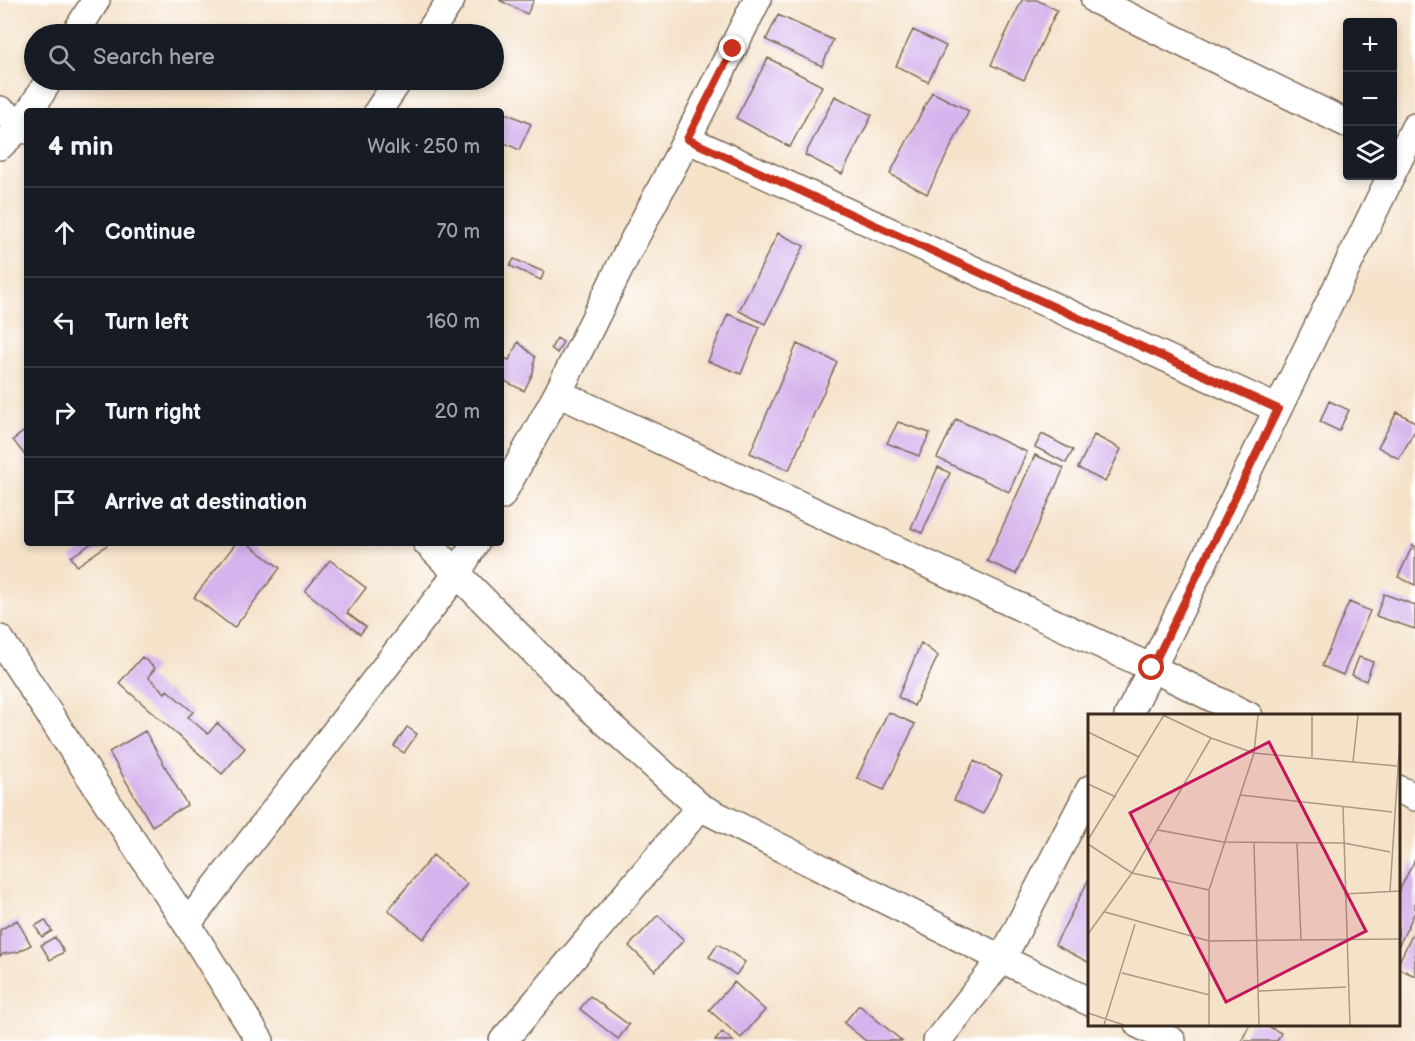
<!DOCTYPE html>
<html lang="en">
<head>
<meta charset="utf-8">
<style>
  body { margin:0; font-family:"Balsamiq Sans",sans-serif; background:#20242c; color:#f1f3f6 }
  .controls { position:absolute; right:18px; top:18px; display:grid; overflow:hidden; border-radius:6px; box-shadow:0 3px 9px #0003 }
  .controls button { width:54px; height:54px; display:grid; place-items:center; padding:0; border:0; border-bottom:2px solid #363941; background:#171b24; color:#f1f3f6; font:30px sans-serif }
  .stop { position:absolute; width:18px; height:18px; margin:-14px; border:4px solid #c8321e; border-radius:50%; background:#fff }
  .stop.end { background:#c8321e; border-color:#fff; box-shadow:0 2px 6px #0008 }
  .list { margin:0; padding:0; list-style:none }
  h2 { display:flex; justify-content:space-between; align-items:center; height:78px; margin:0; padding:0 24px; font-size:26px }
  h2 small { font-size:20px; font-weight:400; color:#9ea1a6 }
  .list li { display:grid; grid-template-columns:39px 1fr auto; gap:18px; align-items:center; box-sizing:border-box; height:90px; padding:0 24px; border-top:2px solid #363941 }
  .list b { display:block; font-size:22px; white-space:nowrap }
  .list em { font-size:20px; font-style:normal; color:#9ea1a6 }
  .icon { flex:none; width:33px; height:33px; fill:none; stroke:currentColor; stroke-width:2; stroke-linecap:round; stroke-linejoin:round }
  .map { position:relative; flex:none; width:1415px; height:1041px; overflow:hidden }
  .search { position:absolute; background:#171b24; box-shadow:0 3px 9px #0003; left:24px; top:24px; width:480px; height:66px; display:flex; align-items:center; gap:15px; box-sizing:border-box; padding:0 21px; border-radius:33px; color:#9ea1a6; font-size:22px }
  .panel { position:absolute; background:#171b24; box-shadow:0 3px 9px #0003; left:24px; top:108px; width:480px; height:438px; border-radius:6px }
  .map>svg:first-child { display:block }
</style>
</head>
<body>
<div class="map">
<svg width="1415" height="1041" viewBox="0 0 1415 1041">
  <rect width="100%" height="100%" fill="#fff"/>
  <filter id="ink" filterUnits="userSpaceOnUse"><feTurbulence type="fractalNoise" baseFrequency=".0167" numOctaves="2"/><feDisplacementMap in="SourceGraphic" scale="12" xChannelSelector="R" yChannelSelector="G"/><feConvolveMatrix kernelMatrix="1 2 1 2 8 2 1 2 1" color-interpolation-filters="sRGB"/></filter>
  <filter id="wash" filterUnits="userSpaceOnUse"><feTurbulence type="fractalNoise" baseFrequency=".008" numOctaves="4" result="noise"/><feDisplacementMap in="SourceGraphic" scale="24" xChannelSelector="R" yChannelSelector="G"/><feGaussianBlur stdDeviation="1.35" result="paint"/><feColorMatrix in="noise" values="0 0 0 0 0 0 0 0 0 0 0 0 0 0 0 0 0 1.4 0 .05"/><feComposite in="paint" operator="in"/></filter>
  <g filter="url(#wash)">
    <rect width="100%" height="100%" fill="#f4e2c9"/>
    <g id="blocks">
      <path fill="#d4b4ec" d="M 499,0 L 534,0 L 527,14 Z
        M 1022,0 L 1037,0 L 1057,10 L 1024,80 L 991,65 Z
        M 778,15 L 833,40 L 822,66 L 766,40 Z
        M 913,30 L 946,46 L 928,82 L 896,66 Z
        M 768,58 L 822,86 L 790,147 L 736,118 Z
        M 932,92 L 969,111 L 927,194 L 890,174 Z
        M 835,96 L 872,115 L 842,174 L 805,155 Z
        M 503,112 L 531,124 L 519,150 L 501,141 L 501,117 Z
        M 778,233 L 804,246 L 765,324 L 739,311 Z
        M 514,259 L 544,272 L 541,280 L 510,266 Z
        M 728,314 L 760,327 L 741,374 L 708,361 Z
        M 557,338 L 563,342 L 557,353 L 551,348 Z
        M 518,342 L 535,357 L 533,373 L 524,391 L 501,379 L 501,364 L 504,358 L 509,360 Z
        M 797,344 L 837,362 L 789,470 L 750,453 Z
        M 1329,401 L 1349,410 L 1339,431 L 1320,422 Z
        M 1397,412 L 1415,422 L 1415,430 L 1399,459 L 1378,447 Z
        M 956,419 L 1027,452 L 1009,492 L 937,458 Z
        M 898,422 L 930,433 L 919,456 L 887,443 Z
        M 27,429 L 27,458 L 13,440 Z
        M 1042,434 L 1073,450 L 1066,463 L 1035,447 Z
        M 1094,435 L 1121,449 L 1105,482 L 1078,468 Z
        M 1035,455 L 1064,468 L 1016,574 L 987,561 Z
        M 938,467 L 950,473 L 922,533 L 911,528 Z
        M 92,543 L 110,543 L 77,566 L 71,557 Z
        M 236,543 L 247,543 L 280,568 L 234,628 L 194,597 Z
        M 1413,545 L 1415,546 L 1415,585 L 1398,577 Z
        M 330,560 L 366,588 L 347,613 L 366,627 L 360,634 L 305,591 Z
        M 1384,594 L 1415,605 L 1415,629 L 1376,616 Z
        M 1349,602 L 1370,611 L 1343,675 L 1322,666 Z
        M 921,643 L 938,656 L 914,706 L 898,697 Z
        M 142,657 L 155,668 L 148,677 L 165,693 L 167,690 L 193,712 L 188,717 L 208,734 L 217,723 L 245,748 L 222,774 L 119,683 Z
        M 1359,657 L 1373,662 L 1366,681 L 1352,675 Z
        M 888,712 L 915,724 L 884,790 L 857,778 Z
        M 407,727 L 417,734 L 404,753 L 394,746 Z
        M 145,731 L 187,805 L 152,826 L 109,752 Z
        M 974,761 L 1002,775 L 983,814 L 954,800 Z
        M 433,855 L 467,884 L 423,939 L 388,910 Z
        M 1415,859 L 1415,912 L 1398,947 L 1398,893 Z
        M 1090,877 L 1090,963 L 1055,945 Z
        M 658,915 L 684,940 L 655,971 L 629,946 Z
        M 17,920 L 31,945 L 18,952 L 3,954 L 0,956 L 0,930 Z
        M 45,920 L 52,931 L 42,937 L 35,926 Z
        M 1415,929 L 1415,976 L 1398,968 L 1398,964 Z
        M 55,937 L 64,952 L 50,960 L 41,945 Z
        M 718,944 L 745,962 L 736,975 L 709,957 Z
        M 734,982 L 765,1010 L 741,1038 L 709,1010 Z
        M 590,996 L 629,1025 L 618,1039 L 580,1009 Z
        M 859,1005 L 902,1041 L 866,1041 L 844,1023 Z
        M 1250,1024 L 1264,1024 L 1281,1033 L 1277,1041 L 1245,1041 L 1242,1040 Z
        M 722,1032 L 733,1041 L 715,1041 Z"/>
    </g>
  </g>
  <g filter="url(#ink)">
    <use href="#blocks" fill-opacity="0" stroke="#7c6a5a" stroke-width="1.5"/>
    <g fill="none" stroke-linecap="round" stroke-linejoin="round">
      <g stroke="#7c6a5a" stroke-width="30">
        <path id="minor" d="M 1095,0 L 1348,124
          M 75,34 L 96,0
          M 428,34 L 451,0
          M 0,110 L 22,125 L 27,130
          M 30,111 L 49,80
          M 378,111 L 399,80
          M 687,139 L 1278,409
          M 0,146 L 22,125 L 27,116
          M 1392,173 L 1415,127
          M 558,393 L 1152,668 L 1249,716
          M 501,496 L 558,393 L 627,253 L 687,139 L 757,0
          M 427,543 L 586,704 L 700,807 L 1002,959 L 1090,1002
          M 0,639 L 187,924 L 260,1041
          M 1128,716 L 1152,668 L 1391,176
          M 1398,789 L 1415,797
          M 187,924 L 457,574 L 475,543
          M 1138,1024 L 1172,1041
          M 503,1041 L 700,807
          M 937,1041 L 1002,959 L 1090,789"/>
      </g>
      <use href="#minor" stroke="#fff" stroke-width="27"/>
    </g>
  </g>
  <g fill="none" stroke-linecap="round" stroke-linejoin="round" filter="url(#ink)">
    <path stroke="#c8321e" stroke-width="8" d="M 733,49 L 687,139 L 1278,409 L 1152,668"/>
  </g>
  <g transform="translate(1088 714)">
    <rect width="312" height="312" fill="#f4e2c9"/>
    <path fill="none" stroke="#aa9885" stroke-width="1.5" d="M 75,1 L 123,24 L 166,39 L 309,52M 224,1 L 224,43M 0,18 L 51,43M 265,48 L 270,1M 0,70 L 28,83M 152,81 L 304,98M 255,93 L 262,311M 70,116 L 135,128 L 256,129 L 302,138M 0,126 L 76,1M 166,129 L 171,311M 209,129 L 213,226M 0,130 L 44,159 L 121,176M 302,177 L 312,23M 256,180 L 312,177M 17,198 L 121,227 L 312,225M 0,220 L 44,159 L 123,24M 34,259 L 122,281M 171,277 L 258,273M 0,299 L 36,311M 16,311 L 47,210M 121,311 L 121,176 L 166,39 L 170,1"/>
    <path fill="#c2185b" fill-opacity="0.15" stroke="#c2185b" stroke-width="3" d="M 181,28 L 278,217 L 138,288 L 42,99 Z"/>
    <rect width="312" height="312" fill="none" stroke="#3b2a1e" stroke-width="3"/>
  </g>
</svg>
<div class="controls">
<button>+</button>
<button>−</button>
<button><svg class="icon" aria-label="layers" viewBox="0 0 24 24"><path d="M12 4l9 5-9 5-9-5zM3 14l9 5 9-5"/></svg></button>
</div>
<div class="stop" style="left:1152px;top:668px"></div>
<div class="stop end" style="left:733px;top:49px"></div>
<div class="search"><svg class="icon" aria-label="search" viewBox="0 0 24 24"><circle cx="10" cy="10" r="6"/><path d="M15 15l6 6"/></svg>Search here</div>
<section class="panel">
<h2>4 min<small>Walk · 250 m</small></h2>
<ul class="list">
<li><svg class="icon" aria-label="ahead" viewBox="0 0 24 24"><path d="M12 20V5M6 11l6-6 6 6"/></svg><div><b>Continue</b></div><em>70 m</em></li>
<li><svg class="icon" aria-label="left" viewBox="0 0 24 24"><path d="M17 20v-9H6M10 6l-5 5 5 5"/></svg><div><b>Turn left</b></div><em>160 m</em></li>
<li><svg class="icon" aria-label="right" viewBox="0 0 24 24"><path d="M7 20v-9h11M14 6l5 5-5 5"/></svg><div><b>Turn right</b></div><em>20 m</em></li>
<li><svg class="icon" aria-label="arrive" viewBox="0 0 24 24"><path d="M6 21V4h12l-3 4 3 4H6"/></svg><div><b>Arrive at destination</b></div></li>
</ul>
</section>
</div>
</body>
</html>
